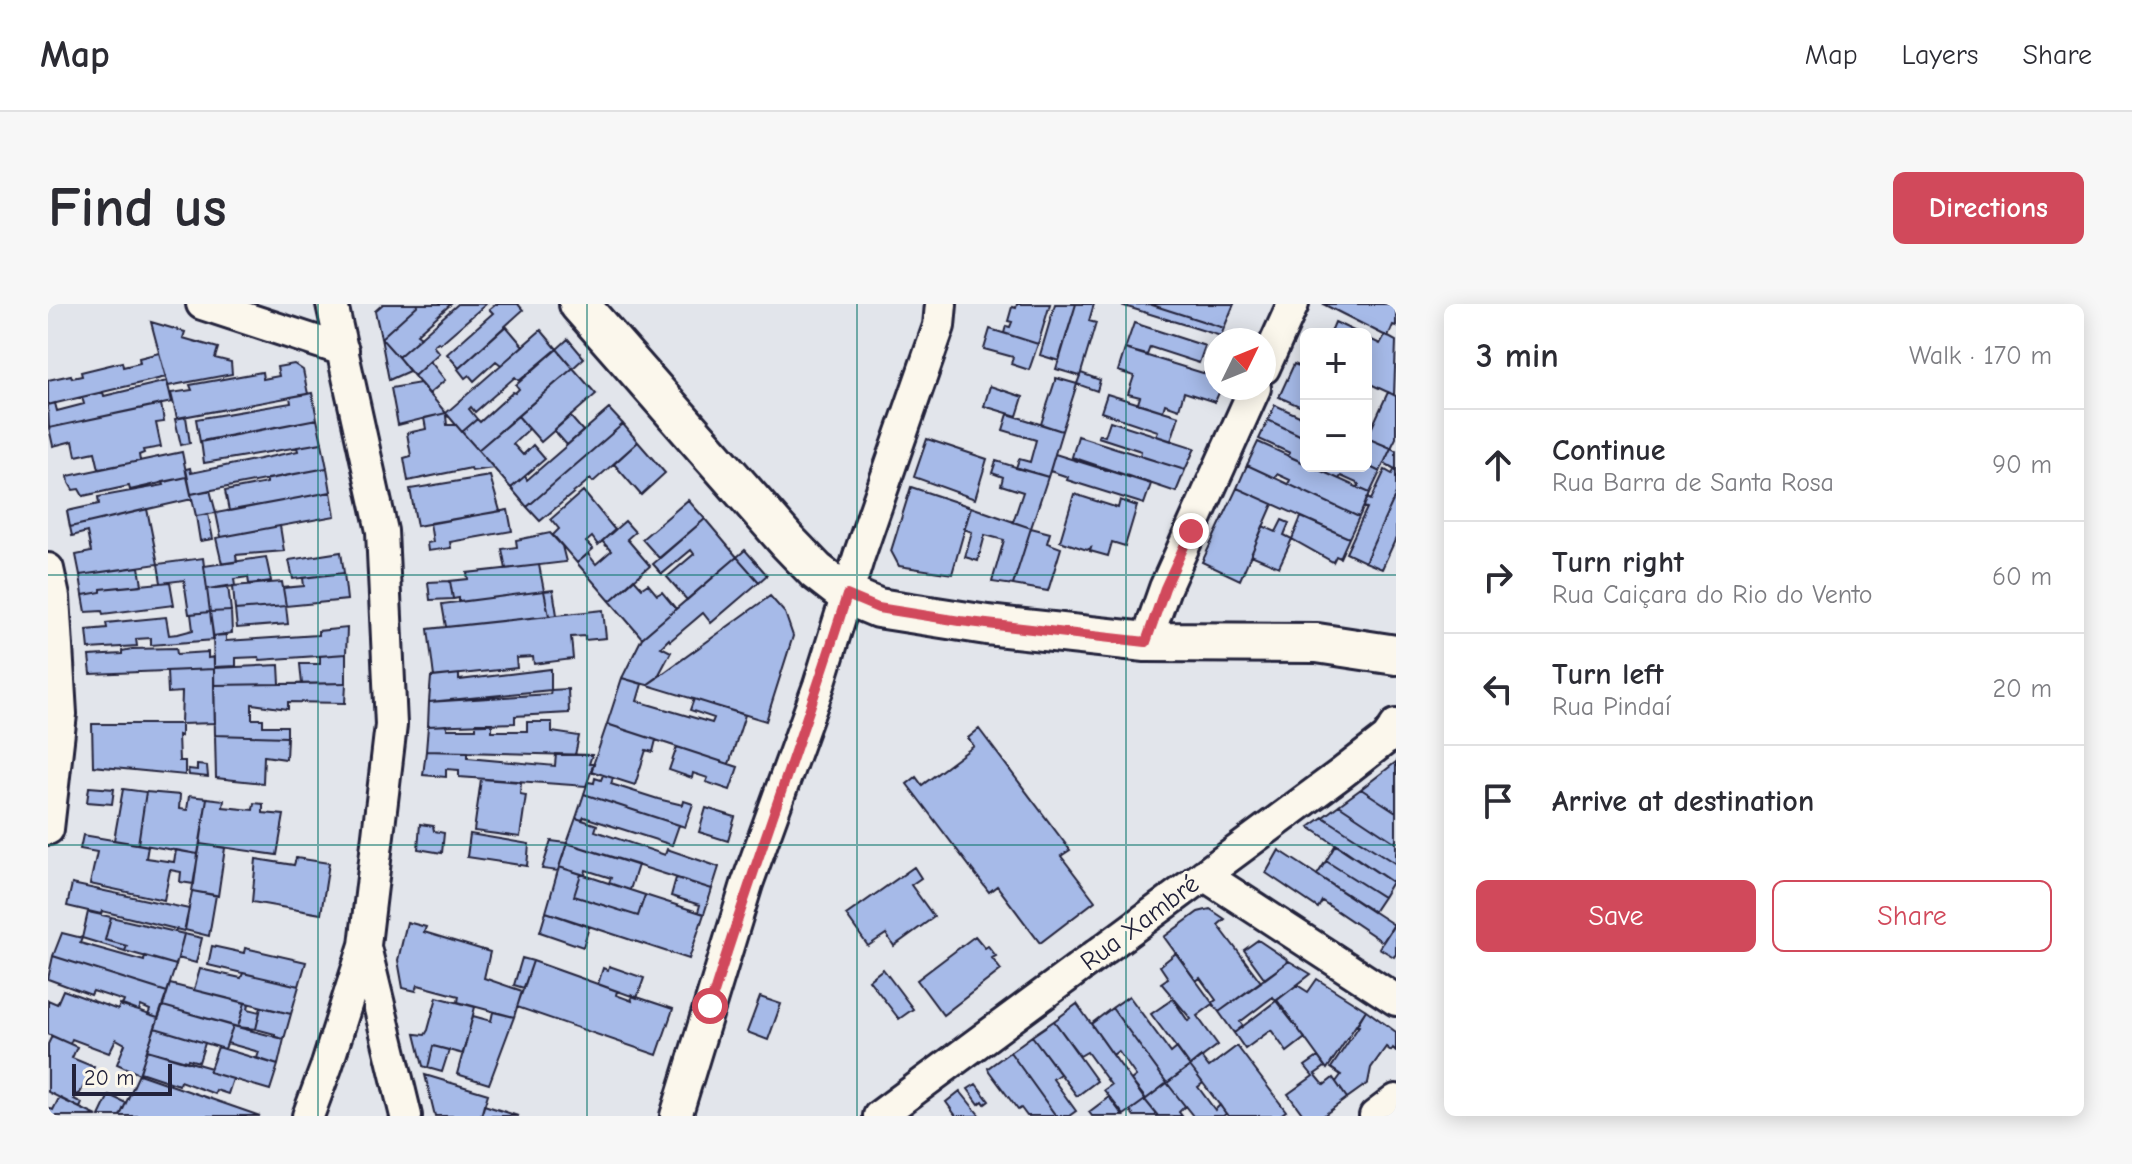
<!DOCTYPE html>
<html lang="en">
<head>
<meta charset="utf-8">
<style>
  body { margin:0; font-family:"Comic Neue",sans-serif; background:#f7f7f7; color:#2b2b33 }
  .controls { position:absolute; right:24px; top:24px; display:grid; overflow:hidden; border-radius:12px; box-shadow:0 4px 20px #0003 }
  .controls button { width:72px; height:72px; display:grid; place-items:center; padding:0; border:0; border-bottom:2px solid #e1e1e2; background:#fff; color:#2b2b33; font:40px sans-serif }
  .compass { position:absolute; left:1156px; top:24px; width:72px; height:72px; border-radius:50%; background:#fff; box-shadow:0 4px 20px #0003; rotate:47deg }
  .scale { position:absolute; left:24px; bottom:20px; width:100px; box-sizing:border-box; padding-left:8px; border:4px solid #22223b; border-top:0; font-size:22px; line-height:28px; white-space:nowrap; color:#22223b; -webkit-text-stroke:6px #fbf7ec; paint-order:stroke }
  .stop { position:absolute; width:24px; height:24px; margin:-18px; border:6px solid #d1495b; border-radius:50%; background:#fff }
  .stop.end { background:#d1495b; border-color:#fff; box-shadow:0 2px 8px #0008 }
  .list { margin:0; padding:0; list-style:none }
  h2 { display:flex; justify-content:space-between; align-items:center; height:104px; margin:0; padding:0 32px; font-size:34px }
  h2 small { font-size:26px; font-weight:400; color:#7c7c81 }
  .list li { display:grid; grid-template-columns:52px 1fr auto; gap:24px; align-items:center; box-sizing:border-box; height:112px; padding:0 32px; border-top:2px solid #e1e1e2 }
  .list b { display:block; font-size:30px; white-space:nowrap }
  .list p { margin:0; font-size:26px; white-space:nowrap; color:#7c7c81 }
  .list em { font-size:26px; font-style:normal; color:#7c7c81 }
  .actions { display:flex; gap:16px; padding:24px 32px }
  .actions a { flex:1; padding:18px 0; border:2px solid #d1495b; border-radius:12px; text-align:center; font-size:28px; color:#d1495b }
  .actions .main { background:#d1495b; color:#fff }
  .icon { flex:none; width:44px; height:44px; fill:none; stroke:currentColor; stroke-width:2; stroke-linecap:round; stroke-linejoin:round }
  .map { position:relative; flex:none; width:1348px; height:812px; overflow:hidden; border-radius:12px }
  header { display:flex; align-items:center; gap:48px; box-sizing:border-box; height:112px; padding:0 40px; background:#fff; border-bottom:2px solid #e1e1e2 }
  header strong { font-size:38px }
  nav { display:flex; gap:44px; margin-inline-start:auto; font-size:28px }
  .intro { display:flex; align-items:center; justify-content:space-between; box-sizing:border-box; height:192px; padding:0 48px }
  h1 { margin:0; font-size:56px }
  .button { padding:20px 36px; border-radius:12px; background:#d1495b; color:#fff; font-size:28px; font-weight:700 }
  main { display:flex; gap:48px; padding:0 48px }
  aside { flex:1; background:#fff; border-radius:12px; box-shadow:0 4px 20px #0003 }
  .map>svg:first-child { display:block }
</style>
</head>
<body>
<header>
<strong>Map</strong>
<nav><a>Map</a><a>Layers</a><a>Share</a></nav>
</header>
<div class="intro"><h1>Find us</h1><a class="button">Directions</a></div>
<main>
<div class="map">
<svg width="1348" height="812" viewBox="0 0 1348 812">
  <rect width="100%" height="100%" fill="#e2e5eb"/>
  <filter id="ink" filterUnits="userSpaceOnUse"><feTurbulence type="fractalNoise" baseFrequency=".0125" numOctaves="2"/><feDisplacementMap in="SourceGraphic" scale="16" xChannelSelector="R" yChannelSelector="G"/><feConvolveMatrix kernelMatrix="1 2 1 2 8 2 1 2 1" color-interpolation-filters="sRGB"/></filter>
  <g filter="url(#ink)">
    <path fill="#a6bae8" stroke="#22223b" stroke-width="2" d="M 335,0 L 371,0 L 333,34 L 327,7 Z
      M 371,0 L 403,0 L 369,30 L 373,33 L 350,53 L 333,34 Z
      M 410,0 L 438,0 L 392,40 L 390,38 L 385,42 L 391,49 L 366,72 L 350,53 Z
      M 447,0 L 470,0 L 475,6 L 411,64 L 399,50 L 445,9 L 441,5 Z
      M 969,0 L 1002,0 L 990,40 L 956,29 L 958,22 L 962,23 L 964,18 L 960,17 L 964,3 L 968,4 Z
      M 1007,0 L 1028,0 L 1011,57 L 992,51 Z
      M 1028,0 L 1046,0 L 1041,17 L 1048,19 L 1032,72 L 1008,65 Z
      M 1101,0 L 1186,0 L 1176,24 Z
      M 1101,0 L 1176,24 L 1173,32 L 1073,1 Z
      M 1275,0 L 1348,0 L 1348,22 L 1345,21 L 1340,33 Z
      M 103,18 L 137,28 L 135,34 L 170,44 L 167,54 L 183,58 L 184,70 L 120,82 Z
      M 1287,18 L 1312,30 L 1282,30 Z
      M 1086,19 L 1157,42 L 1151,59 L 1102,43 L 1099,51 L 1077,45 Z
      M 458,22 L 475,42 L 453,61 L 448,57 L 426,77 L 421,71 L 417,74 L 410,65 Z
      M 942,25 L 990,40 L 981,66 L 963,60 L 965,53 L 936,45 Z
      M 493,26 L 509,45 L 471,77 L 467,73 L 427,108 L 423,103 L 421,105 L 429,115 L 414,128 L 398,109 Z
      M 1337,31 L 1348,37 L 1346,91 L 1318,78 L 1318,33 L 1332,40 Z
      M 333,34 L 350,53 L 361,67 L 341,76 Z
      M 520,35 L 536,54 L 525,64 L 509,45 Z
      M 509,45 L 525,64 L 430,146 L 414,128 L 429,115 L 432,118 L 465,88 L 467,89 L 471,85 L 468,81 Z
      M 1077,45 L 1168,73 L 1168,84 L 1173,84 L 1167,98 L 1136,88 L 1131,105 L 1117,100 L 1115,107 L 1090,99 L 1092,93 L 1080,90 L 1086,72 L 1070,67 Z
      M 111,49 L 118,73 L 0,101 L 0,76 L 23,71 L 24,74 L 34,72 L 33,68 L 74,58 L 75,63 L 92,59 L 91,54 Z
      M 382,57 L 397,76 L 381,90 L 366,72 Z
      M 246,60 L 255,66 L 260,90 L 129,114 L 123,89 L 144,86 L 142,81 L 214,68 L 215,75 L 231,72 L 229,63 Z
      M 1246,60 L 1258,65 L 1258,105 L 1231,93 Z
      M 525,64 L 548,90 L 493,138 L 470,112 Z
      M 1033,69 L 1052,76 L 1049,87 L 1029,80 Z
      M 1008,74 L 1029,80 L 1014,127 L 993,120 Z
      M 119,77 L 124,98 L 1,124 L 0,101 L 7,99 L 9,107 L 36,100 L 34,93 L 55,88 L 56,92 Z
      M 372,79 L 398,109 L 350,121 L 343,84 Z
      M 942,82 L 975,93 L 969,112 L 936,102 Z
      M 1340,88 L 1348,92 L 1348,134 L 1343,144 L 1319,134 Z
      M 264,89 L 269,115 L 152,138 L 148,115 L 243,99 L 242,93 Z
      M 1059,90 L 1131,112 L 1123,137 L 1108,132 L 1110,127 L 1053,108 Z
      M 113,100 L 116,118 L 108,119 L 113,143 L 95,146 L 96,149 L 91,151 L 92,157 L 51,165 L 47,148 L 28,152 L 25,137 L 5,142 L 1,124 Z
      M 1227,101 L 1258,115 L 1258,134 L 1220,116 Z
      M 561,105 L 575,120 L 479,203 L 463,184 L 477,172 L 479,176 Z
      M 398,109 L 401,113 L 398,112 L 399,121 L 408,121 L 446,164 L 424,167 L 423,164 L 360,177 L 356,154 L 363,152 L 359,129 L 378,125 L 376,114 Z
      M 960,110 L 1014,127 L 1000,173 L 968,164 L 971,155 L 982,158 L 988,136 L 955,126 Z
      M 470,112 L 481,125 L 465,140 L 475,151 L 485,141 L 497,155 L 463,184 L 430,146 Z
      M 522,112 L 535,127 L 519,141 L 506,126 Z
      M 138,113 L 142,139 L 133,141 L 127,115 Z
      M 269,115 L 274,139 L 156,159 L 153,137 Z
      M 1220,116 L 1258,134 L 1258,160 L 1240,152 L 1242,149 L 1211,135 Z
      M 1062,117 L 1147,144 L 1137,166 L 1092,152 L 1093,147 L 1050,133 L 1051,130 L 1057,132 Z
      M 575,120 L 590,138 L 545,178 L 542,175 L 492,217 L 479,203 Z
      M 1030,132 L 1137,166 L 1128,188 L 1024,153 Z
      M 1319,134 L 1343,144 L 1332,168 L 1318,161 Z
      M 879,135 L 939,155 L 927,195 L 866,173 Z
      M 590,138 L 617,169 L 593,191 L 566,160 Z
      M 1210,138 L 1322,189 L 1311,213 L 1240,180 L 1242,176 L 1229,170 L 1227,174 L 1199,161 Z
      M 274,139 L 279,164 L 143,190 L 138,165 L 142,164 L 143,169 L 250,147 L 249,143 Z
      M 1343,144 L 1348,147 L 1348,190 L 1317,258 L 1298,249 L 1319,204 L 1316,203 L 1319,194 L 1323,196 L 1337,166 L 1344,170 L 1347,165 L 1336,159 Z
      M 134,148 L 139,173 L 82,186 L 81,182 L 35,192 L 31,185 L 25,186 L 21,179 L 20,172 Z
      M 1007,150 L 1103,180 L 1096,200 L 1019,176 L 1020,173 L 1002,167 Z
      M 948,157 L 1000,173 L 983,224 L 965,218 L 975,188 L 953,181 L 955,173 L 944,169 Z
      M 1199,161 L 1311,213 L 1301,234 L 1189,184 Z
      M 1318,161 L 1332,168 L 1322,189 L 1310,184 L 1311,180 L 1293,172 L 1291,175 L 1262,162 Z
      M 279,164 L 283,188 L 181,207 L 177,187 L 219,179 L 219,175 Z
      M 442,172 L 452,207 L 369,222 L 362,185 Z
      M 139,173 L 144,195 L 22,223 L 19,207 L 51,200 L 50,193 L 116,181 L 115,178 Z
      M 863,183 L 923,203 L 904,270 L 851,262 L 843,247 Z
      M 1189,184 L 1225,200 L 1192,276 L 1154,258 Z
      M 162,186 L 168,209 L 148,212 L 143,190 Z
      M 535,187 L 567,226 L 550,241 L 544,233 L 538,238 L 545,245 L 529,259 L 505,231 L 511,225 L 503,215 Z
      M 283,188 L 287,212 L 173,233 L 168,209 Z
      M 1026,190 L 1070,204 L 1072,196 L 1089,202 L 1077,242 L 1064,238 L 1060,252 L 1042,247 L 1043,244 L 1039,246 L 1012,237 Z
      M 1348,190 L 1348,234 L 1334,265 L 1317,258 Z
      M 640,196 L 657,215 L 611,254 L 594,235 Z
      M 923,203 L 983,224 L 965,281 L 944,278 L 956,236 L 937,231 L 930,257 L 917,253 L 924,228 L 916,225 Z
      M 99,205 L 110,260 L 32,271 L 28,251 L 43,248 L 39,228 L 24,232 L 22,223 Z
      M 460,206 L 464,227 L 402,238 L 403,244 L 380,247 L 379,239 L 385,238 L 382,219 Z
      M 160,210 L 165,235 L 152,237 L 148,212 Z
      M 1253,213 L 1301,234 L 1292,254 L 1288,252 L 1285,258 L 1244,235 Z
      M 657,215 L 689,253 L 639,296 L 619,273 L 646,250 L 643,246 L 614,270 L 605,260 Z
      M 1234,216 L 1241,219 L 1236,231 L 1244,235 L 1231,263 L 1203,251 L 1215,222 L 1228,228 Z
      M 577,217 L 587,228 L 579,235 L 602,262 L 562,297 L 529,259 L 540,250 L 548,260 L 563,247 L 554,237 Z
      M 232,222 L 236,247 L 188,251 L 189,258 L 174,260 L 168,234 Z
      M 983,224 L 1002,229 L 999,239 L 1013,244 L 1000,287 L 965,281 Z
      M 502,229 L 514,242 L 518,258 L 458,265 L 454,245 L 469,243 L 468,236 Z
      M 697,246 L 719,271 L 711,278 L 689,253 Z
      M 293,248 L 296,269 L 245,275 L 241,256 Z
      M 218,253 L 223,277 L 201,280 L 200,273 L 186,275 L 187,282 L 159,285 L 156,262 Z
      M 689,253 L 711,278 L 663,319 L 655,309 L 622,337 L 621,335 L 613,343 L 623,348 L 609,374 L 599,381 L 574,374 L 594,334 Z
      M 155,254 L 162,308 L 141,310 L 136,276 L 113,279 L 110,260 Z
      M 491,261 L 496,287 L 411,298 L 411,294 L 405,295 L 402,277 L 420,275 L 419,269 Z
      M 91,263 L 94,281 L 53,285 L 53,288 L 35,291 L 32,271 Z
      M 296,269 L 299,296 L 238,302 L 235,284 L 256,282 L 255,274 Z
      M 586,275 L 594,284 L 600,280 L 609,291 L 614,288 L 628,305 L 594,334 L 562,297 Z
      M 402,277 L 405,295 L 382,296 L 380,278 Z
      M 122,278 L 126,301 L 55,310 L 54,307 L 38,308 L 35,291 L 53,288 L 53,285 Z
      M 234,278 L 238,302 L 187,306 L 185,282 Z
      M 180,282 L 183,307 L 162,308 L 159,285 Z
      M 505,286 L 509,311 L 501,312 L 496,287 Z
      M 496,287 L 501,312 L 398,323 L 394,300 Z
      M 722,292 L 737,309 L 745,332 L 718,417 L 599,381 Z
      M 238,302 L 240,320 L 189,324 L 187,306 Z
      M 555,306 L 558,334 L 537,336 L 537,332 L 523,333 L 525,355 L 486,360 L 485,353 L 468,354 L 469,364 L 386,373 L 380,325 Z
      M 183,307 L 184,329 L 165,332 L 162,308 Z
      M 162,308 L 166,336 L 103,341 L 103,334 L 88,335 L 89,342 L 41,345 L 39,326 L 59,324 L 58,319 L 118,313 L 121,331 L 130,330 L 145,326 L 143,310 Z
      M 299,324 L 298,350 L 212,356 L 211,353 L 188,354 L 188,362 L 166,363 L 165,332 L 178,331 L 178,337 L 270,331 L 270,327 Z
      M 128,344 L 129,350 L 160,348 L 160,354 L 166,353 L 166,365 L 43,370 L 41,352 L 74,350 L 74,347 L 84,345 Z
      M 298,350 L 298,379 L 254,380 L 252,360 L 272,360 L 272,352 Z
      M 231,361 L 232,380 L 166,381 L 166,364 Z
      M 166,365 L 167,419 L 133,420 L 134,388 L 120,389 L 119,367 Z
      M 503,365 L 503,386 L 381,398 L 383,373 L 411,370 L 411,376 Z
      M 574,374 L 594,380 L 589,397 L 664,419 L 666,414 L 642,406 L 646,395 L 697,411 L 681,460 L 559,420 Z
      M 298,379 L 297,399 L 240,398 L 240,405 L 204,400 L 204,415 L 215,415 L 215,422 L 239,422 L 239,433 L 167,431 L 166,381 Z
      M 520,385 L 521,409 L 467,412 L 467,419 L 380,422 L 381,398 L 502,390 L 503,386 Z
      M 479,418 L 504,418 L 504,428 L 531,432 L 527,451 L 378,447 L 380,422 L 399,421 L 399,425 L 428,425 L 428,419 L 444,419 L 444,427 L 479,427 Z
      M 44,420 L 133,420 L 133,432 L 130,431 L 131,457 L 137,457 L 137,471 L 45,462 Z
      M 559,420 L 608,436 L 605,448 L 598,446 L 587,481 L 543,467 Z
      M 931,425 L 1022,546 L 1013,552 L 1047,597 L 992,639 L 949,582 L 941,588 L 859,480 L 868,473 L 874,481 L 926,442 L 920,434 Z
      M 167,431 L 239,433 L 238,455 L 216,452 L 215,479 L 168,474 Z
      M 629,443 L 690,463 L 682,486 L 658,478 L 660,474 L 645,469 L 644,474 L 621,466 Z
      M 378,447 L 420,448 L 420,454 L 507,462 L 508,450 L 544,451 L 541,460 L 546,460 L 538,482 L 411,473 L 411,466 L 398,465 L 398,473 L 375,471 Z
      M 1348,458 L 1348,508 L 1313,485 Z
      M 149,461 L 159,462 L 160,473 L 141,471 L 140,465 L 149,466 Z
      M 555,471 L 565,474 L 563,480 L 610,495 L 635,501 L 636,497 L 645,500 L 637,523 L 536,490 L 540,478 L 546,479 L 547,474 L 553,476 Z
      M 433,475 L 473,478 L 472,490 L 478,491 L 472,533 L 426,527 Z
      M 41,483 L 66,485 L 64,500 L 39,498 Z
      M 75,485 L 98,488 L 90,540 L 66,536 Z
      M 1313,485 L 1348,508 L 1348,539 L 1291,501 Z
      M 98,488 L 132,491 L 131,505 L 139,506 L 141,492 L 159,494 L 150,550 L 90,540 Z
      M 536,490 L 631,521 L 624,541 L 536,513 L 534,516 L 528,514 Z
      M 159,494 L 176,496 L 175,503 L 205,506 L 206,499 L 215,500 L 215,509 L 236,511 L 229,551 L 152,540 Z
      M 1291,501 L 1348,539 L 1348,560 L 1275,513 Z
      M 658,504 L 687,513 L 680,537 L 651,528 Z
      M 1275,513 L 1348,560 L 1348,572 L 1344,578 L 1261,523 Z
      M 528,514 L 549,521 L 547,527 L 617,551 L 619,545 L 671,563 L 664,585 L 519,539 Z
      M 372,520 L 385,522 L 386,527 L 396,529 L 394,549 L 370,545 Z
      M 422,530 L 481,540 L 479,562 L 419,553 Z
      M 35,531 L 100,542 L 98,554 L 126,558 L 128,546 L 150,550 L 146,580 L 132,578 L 133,568 L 122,566 L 116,596 L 42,580 L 49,548 L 32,545 Z
      M 503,537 L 519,539 L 510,567 L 494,565 Z
      M 519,539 L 590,561 L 582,586 L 561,579 L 563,574 L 538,566 L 537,571 L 511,563 Z
      M 152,540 L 177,544 L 170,592 L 144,587 Z
      M 1288,540 L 1344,578 L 1335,593 L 1278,557 Z
      M 1231,546 L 1346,621 L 1335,638 L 1274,597 L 1270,604 L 1218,569 Z
      M 248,554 L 281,559 L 273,610 L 204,598 L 208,555 L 246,561 Z
      M 1278,557 L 1335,593 L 1325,608 L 1269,571 Z
      M 511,563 L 533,570 L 526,592 L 590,612 L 597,591 L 656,610 L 641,655 L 498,608 Z
      M 866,563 L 873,574 L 863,581 L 886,613 L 846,642 L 838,630 L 820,642 L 798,611 Z
      M 533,570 L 597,591 L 590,612 L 526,592 Z
      M 628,574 L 664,585 L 656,610 L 650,608 L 652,601 L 623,592 Z
      M 24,580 L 141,605 L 136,627 L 54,607 L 53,610 L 19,602 Z
      M 144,587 L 168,591 L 161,632 L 137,626 Z
      M 1162,605 L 1177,615 L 1170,621 L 1213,678 L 1171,708 L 1164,699 L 1168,696 L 1152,674 L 1148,677 L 1116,633 L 1150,608 Z
      M 40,608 L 63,613 L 57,636 L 79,642 L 77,647 L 34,634 Z
      M 498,608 L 541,623 L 535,643 L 492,628 Z
      M 63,613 L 136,630 L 128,661 L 77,647 L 79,642 L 57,636 Z
      M 1348,617 L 1348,650 L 1346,653 L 1331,644 Z
      M 359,618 L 378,623 L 376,628 L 442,648 L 436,674 L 474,687 L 466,713 L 410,698 L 411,692 L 370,681 L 368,687 L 355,684 L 350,656 Z
      M 14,629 L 34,634 L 32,639 L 96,657 L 97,652 L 128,661 L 119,688 L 5,652 Z
      M 136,630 L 154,634 L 148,659 L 130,654 Z
      M 927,632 L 937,644 L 940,642 L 948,652 L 944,654 L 953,666 L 895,711 L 869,676 Z
      M 1210,636 L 1241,657 L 1217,675 L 1196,646 Z
      M 164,642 L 196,649 L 197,644 L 258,658 L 251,682 L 160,661 Z
      M 1128,649 L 1165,700 L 1149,712 L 1170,741 L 1142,762 L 1103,710 L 1125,695 L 1140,717 L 1143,715 L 1113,679 L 1120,674 L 1112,662 Z
      M 5,652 L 119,688 L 110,714 L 100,711 L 102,706 L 93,702 L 91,707 L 74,702 L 76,697 L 45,687 L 43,691 L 0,675 Z
      M 474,654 L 485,657 L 476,684 L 466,681 Z
      M 485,657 L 569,687 L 568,691 L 584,697 L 583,691 L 625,705 L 609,751 L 469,703 Z
      M 1241,657 L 1263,670 L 1228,697 L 1225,693 L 1192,718 L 1195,722 L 1186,729 L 1171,708 Z
      M 561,662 L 596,674 L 589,694 L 550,680 L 555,664 L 560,666 Z
      M 152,665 L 193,674 L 195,669 L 251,682 L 243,710 L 146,686 Z
      M 835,665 L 865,705 L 851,715 L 821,676 Z
      M 1269,675 L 1318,706 L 1279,765 L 1229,696 L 1249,681 L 1260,688 Z
      M 122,680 L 197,699 L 190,723 L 115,702 Z
      M 15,686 L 70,706 L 72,700 L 110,714 L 91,770 L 69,760 L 77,740 L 68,735 L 61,749 L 24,735 L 22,740 L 0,730 L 0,696 L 9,700 Z
      M 1081,692 L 1123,749 L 1129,744 L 1142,762 L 1119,779 L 1064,704 Z
      M 389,693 L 427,703 L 415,750 L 385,742 L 380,764 L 375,762 L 367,730 L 377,731 L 380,726 Z
      M 712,693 L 733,700 L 720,736 L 699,728 Z
      M 1228,697 L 1257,734 L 1239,748 L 1223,726 L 1197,745 L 1186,729 Z
      M 197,699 L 201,700 L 200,705 L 212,708 L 208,725 L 190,723 Z
      M 1029,700 L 1097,796 L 1076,811 L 1056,786 L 1063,781 L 1039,748 L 1032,752 L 1006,717 Z
      M 115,702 L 185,722 L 177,745 L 107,724 Z
      M 213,703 L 243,710 L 236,735 L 227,733 L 227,730 L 208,725 Z
      M 1064,704 L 1119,779 L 1098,795 L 1083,776 L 1088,772 L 1070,747 L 1065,751 L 1043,720 Z
      M 1318,706 L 1348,728 L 1348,747 L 1345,744 L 1343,747 L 1338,743 L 1323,764 L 1320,779 L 1299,794 L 1288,778 L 1293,771 L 1283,764 L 1311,722 L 1309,721 Z
      M 445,708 L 466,713 L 441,780 L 409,770 L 425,712 L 443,717 Z
      M 1006,717 L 1049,777 L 1029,792 L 984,732 Z
      M 185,722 L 236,735 L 230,761 L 209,754 L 211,748 L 179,739 Z
      M 107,724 L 157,739 L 151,758 L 140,755 L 139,758 L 99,746 Z
      M 4,732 L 29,743 L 24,754 L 46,763 L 31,791 L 29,790 L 26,795 L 34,799 L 32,804 L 0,788 L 0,740 Z
      M 984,732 L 1012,770 L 1005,775 L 1028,807 L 1021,812 L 1008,812 L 962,748 Z
      M 385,742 L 401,746 L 394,768 L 380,764 Z
      M 1189,742 L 1238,807 L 1231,812 L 1180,812 L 1142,762 L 1153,753 L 1161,763 Z
      M 170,743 L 230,761 L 222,786 L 161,768 Z
      M 99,746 L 163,764 L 161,768 L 185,775 L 180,790 L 168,786 L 167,790 L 132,777 L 131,781 L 92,768 Z
      M 962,748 L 1008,812 L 979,812 L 973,804 L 970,806 L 941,767 L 940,764 Z
      M 1270,753 L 1277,763 L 1267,770 L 1276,781 L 1285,774 L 1299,794 L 1275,812 L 1256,812 L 1240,790 L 1265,772 L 1257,762 Z
      M 1142,762 L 1155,779 L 1150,783 L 1167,806 L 1172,801 L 1178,810 L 1175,812 L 1145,812 L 1119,779 Z
      M 91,770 L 212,812 L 72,812 Z
      M 377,771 L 440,790 L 433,812 L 387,812 Z
      M 1119,779 L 1137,802 L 1131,808 L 1134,812 L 1110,812 L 1097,796 Z
      M 928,780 L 941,797 L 937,800 L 935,797 L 931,800 L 920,785 Z
      M 912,787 L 932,812 L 908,812 L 898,798 Z
      M 61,791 L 78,799 L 72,812 L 51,812 Z
      M 1061,793 L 1075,812 L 1044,812 L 1041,808 Z
      M 11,794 L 32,804 L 49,812 L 0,812 L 0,804 L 5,806 Z
      M 1097,796 L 1110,812 L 1086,812 L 1082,807 Z
      M 436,801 L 470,812 L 433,812 Z"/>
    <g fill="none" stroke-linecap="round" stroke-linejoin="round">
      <g stroke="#22223b" stroke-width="36">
        <path id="minor" d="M 154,0 L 295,46
          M 1216,64 L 1245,0
          M 0,265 L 6,293 L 13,410 L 0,525
          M 1098,338 L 1117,284 L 1207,84
          M 1156,571 L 1348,696
          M 317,643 L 358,812
          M 260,812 L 279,761 L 317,641 L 343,421 L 334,227 L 284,0
          M 628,812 L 699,580 L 771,381 L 811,252 L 891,22 L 893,0
          M 831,812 L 1294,469 L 1339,434 L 1348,421
          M 1327,812 L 1348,796"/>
      </g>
      <g stroke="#22223b" stroke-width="44">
        <path id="tertiary" d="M 531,0 L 740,238 L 768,267 L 799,291 L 830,304 L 939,321 L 1098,338 L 1269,339 L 1348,351"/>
      </g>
      <use href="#minor" stroke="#fbf7ec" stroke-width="30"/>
      <use href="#tertiary" stroke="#fbf7ec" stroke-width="38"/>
    </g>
  </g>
  <g fill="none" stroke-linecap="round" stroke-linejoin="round" filter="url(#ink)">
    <path stroke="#d1495b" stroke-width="10" d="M 662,702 C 704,564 756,429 799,291 L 830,304 L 912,317 L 1098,338 L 1117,284 L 1143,227"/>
  </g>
  <path fill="none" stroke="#0f766e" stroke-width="2" stroke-opacity="0.55" d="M 270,0 L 270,812M 539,0 L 539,812M 809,0 L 809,812M 1078,0 L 1078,812M 0,271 L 1348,271M 0,541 L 1348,541"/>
  <g text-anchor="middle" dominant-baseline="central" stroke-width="6" stroke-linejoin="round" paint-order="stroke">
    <g font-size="26" fill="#22223b" stroke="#fbf7ec">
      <text transform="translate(1092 619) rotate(-37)">Rua Xambré</text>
    </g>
  </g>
</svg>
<div class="controls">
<button>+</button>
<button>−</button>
</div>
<svg class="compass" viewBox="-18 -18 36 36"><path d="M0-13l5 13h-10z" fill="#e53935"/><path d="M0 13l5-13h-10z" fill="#7c7c81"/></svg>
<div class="scale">20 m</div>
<div class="stop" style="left:662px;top:702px"></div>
<div class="stop end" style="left:1143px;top:227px"></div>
</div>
<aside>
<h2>3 min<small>Walk · 170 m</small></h2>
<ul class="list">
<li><svg class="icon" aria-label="ahead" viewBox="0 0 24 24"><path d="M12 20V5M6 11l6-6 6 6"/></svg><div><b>Continue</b><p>Rua Barra de Santa Rosa</p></div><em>90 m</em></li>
<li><svg class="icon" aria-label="right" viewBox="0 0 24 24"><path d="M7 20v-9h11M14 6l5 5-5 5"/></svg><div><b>Turn right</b><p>Rua Caiçara do Rio do Vento</p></div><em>60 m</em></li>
<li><svg class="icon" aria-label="left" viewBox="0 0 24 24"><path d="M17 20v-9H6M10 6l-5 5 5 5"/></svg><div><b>Turn left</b><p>Rua Pindaí</p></div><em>20 m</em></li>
<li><svg class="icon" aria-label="arrive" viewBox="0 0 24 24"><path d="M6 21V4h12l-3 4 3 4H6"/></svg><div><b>Arrive at destination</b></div></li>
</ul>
<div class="actions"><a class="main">Save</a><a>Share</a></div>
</aside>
</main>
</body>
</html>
